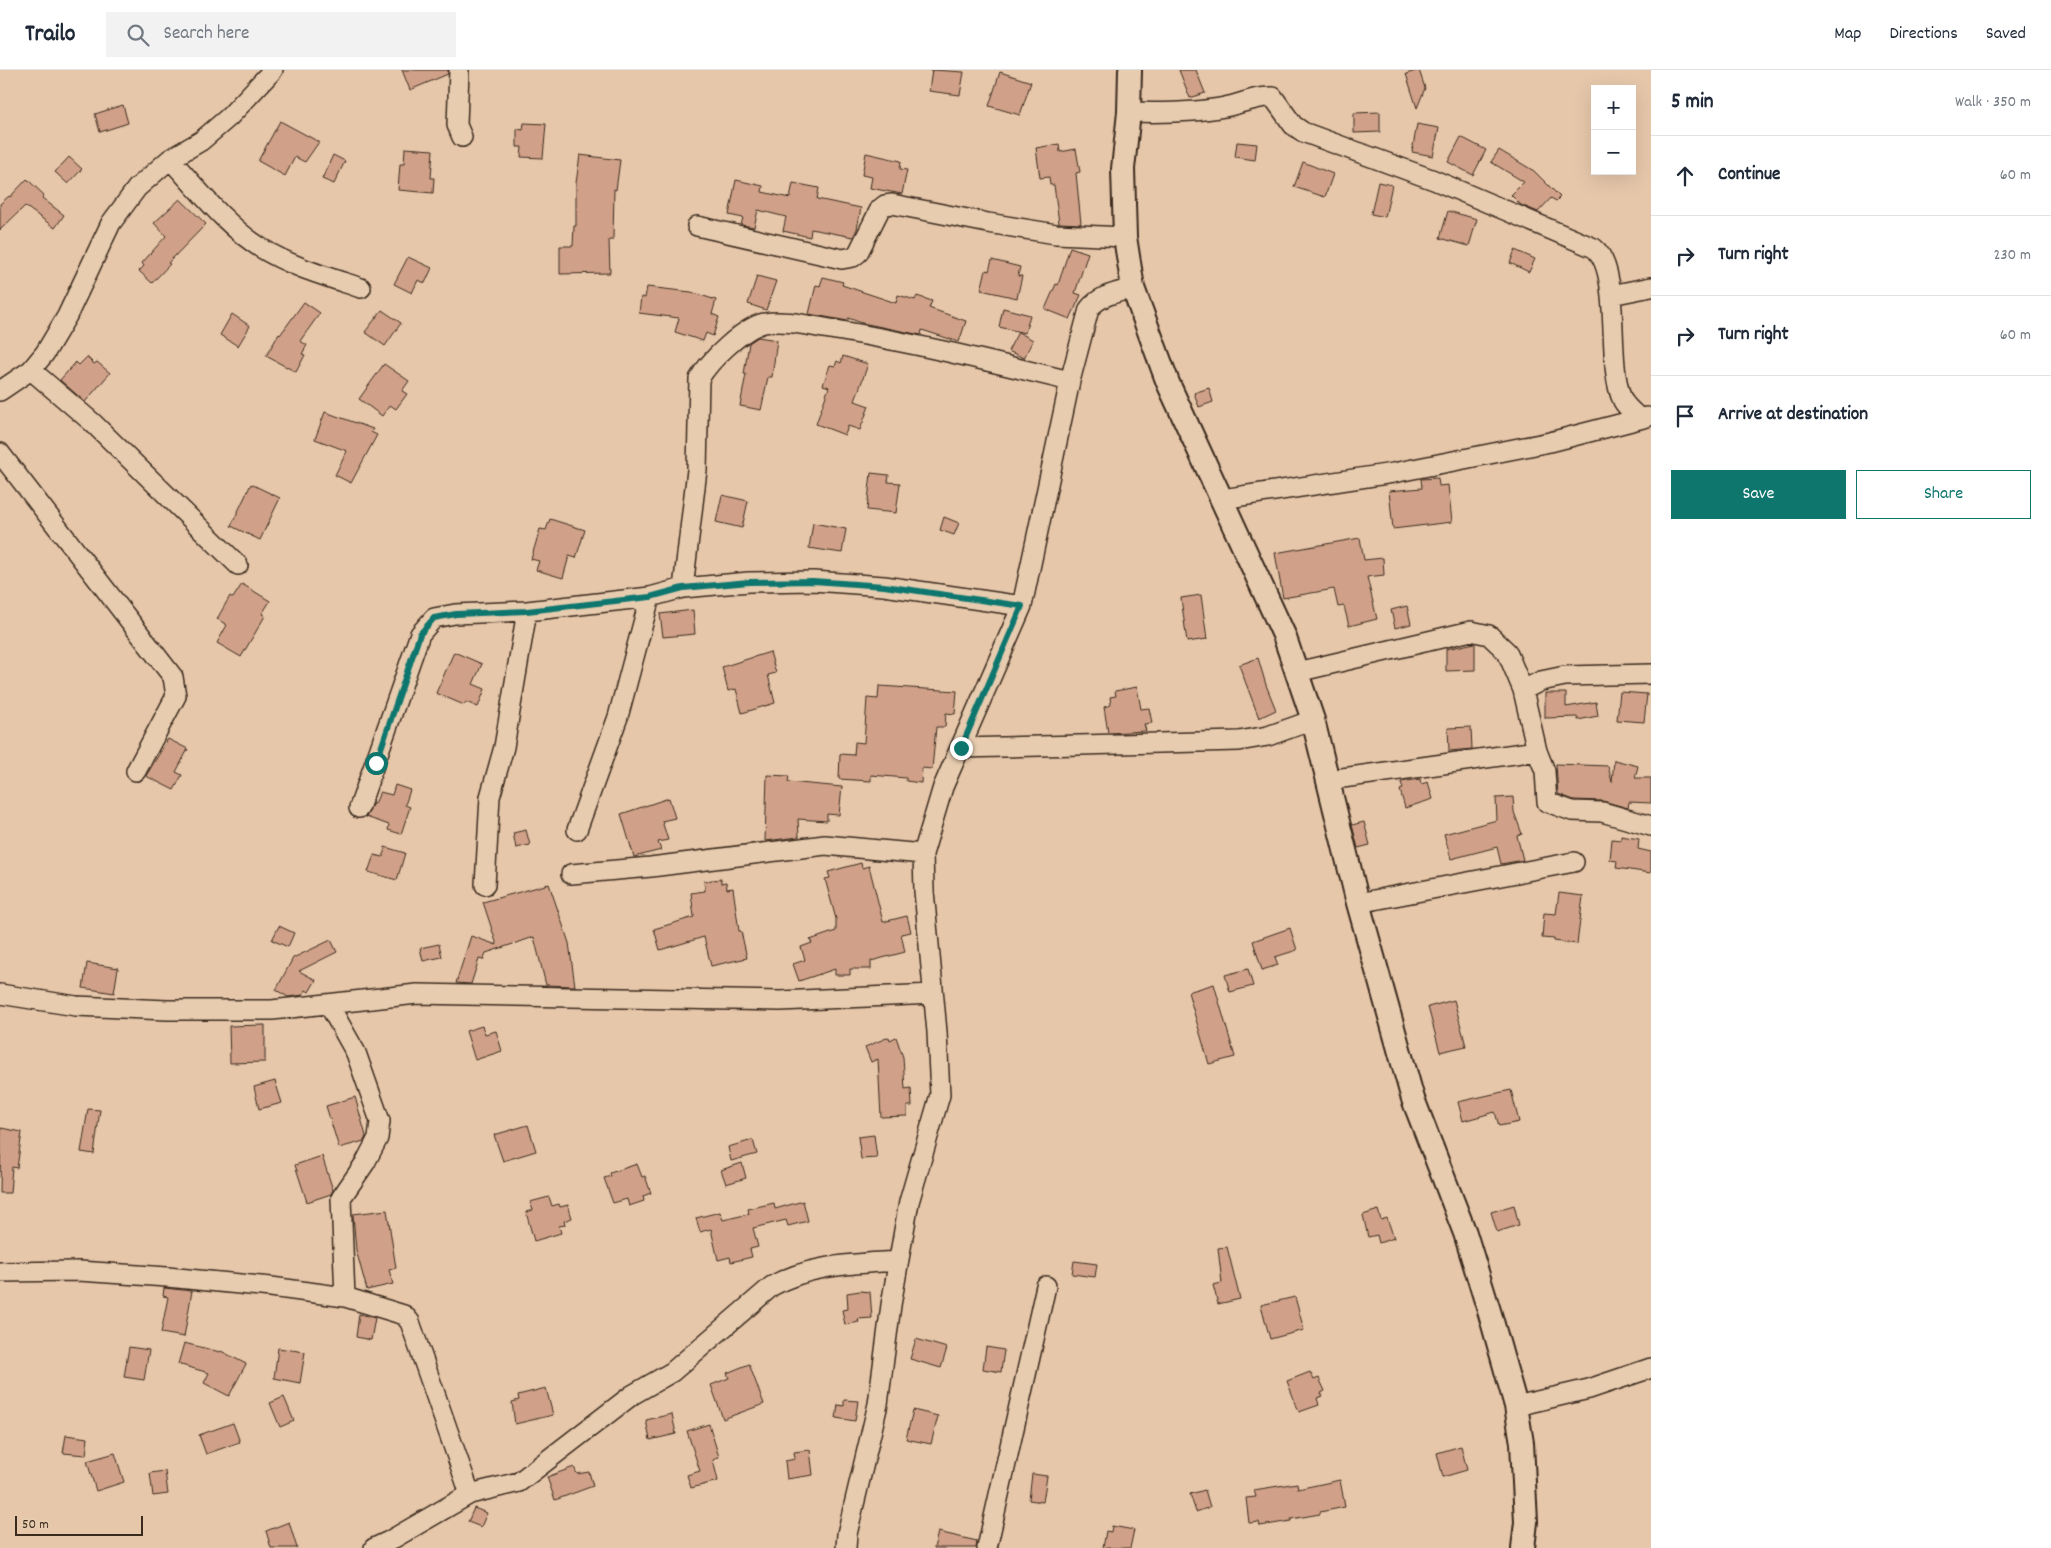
<!DOCTYPE html>
<html lang="en">
<head>
<meta charset="utf-8">
<style>
  body { margin:0; font-family:Dekko,sans-serif; background:#f2f2f3; color:#1f2937 }
  .controls { position:absolute; right:15px; top:15px; display:grid; overflow:hidden; border-radius:0px; box-shadow:0 5px 20px #0002 }
  .controls button { width:45px; height:45px; display:grid; place-items:center; padding:0; border:0; border-bottom:1px solid #e0e1e3; background:#fff; color:#1f2937; font:25px sans-serif }
  .scale { position:absolute; left:15px; bottom:12px; width:128px; box-sizing:border-box; padding-left:5px; border:2px solid #3b2a1e; border-top:0; font-size:14px; line-height:18px; white-space:nowrap; color:#3b2a1e; -webkit-text-stroke:4px #e7ccaf; paint-order:stroke }
  .stop { position:absolute; width:15px; height:15px; margin:-11px; border:4px solid #0f766e; border-radius:50%; background:#fff }
  .stop.end { background:#0f766e; border-color:#fff; box-shadow:0 1px 5px #0008 }
  .list { margin:0; padding:0; list-style:none }
  h2 { display:flex; justify-content:space-between; align-items:center; height:65px; margin:0; padding:0 20px; font-size:21px }
  h2 small { font-size:16px; font-weight:400; color:#747a83 }
  .list li { display:grid; grid-template-columns:32px 1fr auto; gap:15px; align-items:center; box-sizing:border-box; height:80px; padding:0 20px; border-top:1px solid #e0e1e3 }
  .list b { display:block; font-size:19px; white-space:nowrap }
  .list em { font-size:16px; font-style:normal; color:#747a83 }
  .actions { display:flex; gap:10px; padding:15px 20px }
  .actions a { flex:1; padding:11px 0; border:1px solid #0f766e; border-radius:0px; text-align:center; font-size:18px; color:#0f766e }
  .actions .main { background:#0f766e; color:#fff }
  .icon { flex:none; width:28px; height:28px; fill:none; stroke:currentColor; stroke-width:2; stroke-linecap:round; stroke-linejoin:round }
  .map { position:relative; flex:none; width:1651px; height:1478px; overflow:hidden }
  header { display:flex; align-items:center; gap:30px; box-sizing:border-box; height:70px; padding:0 25px; background:#fff; border-bottom:1px solid #e0e1e3 }
  header strong { font-size:24px }
  nav { display:flex; gap:28px; margin-inline-start:auto; font-size:18px }
  .search { width:350px; height:45px; background:#f2f2f3; display:flex; align-items:center; gap:12px; box-sizing:border-box; padding:0 18px; border-radius:0px; color:#747a83; font-size:19px }
  main { display:flex }
  aside { flex:1; background:#fff }
  .map>svg:first-child { display:block }
</style>
</head>
<body>
<header>
<strong>Trailo</strong>
<div class="search"><svg class="icon" aria-label="search" viewBox="0 0 24 24"><circle cx="10" cy="10" r="6"/><path d="M15 15l6 6"/></svg>Search here</div>
<nav><a>Map</a><a>Directions</a><a>Saved</a></nav>
</header>
<main>
<div class="map">
<svg width="1651" height="1478" viewBox="0 0 1651 1478">
  <rect width="100%" height="100%" fill="#e6c7aa"/>
  <filter id="ink" filterUnits="userSpaceOnUse"><feTurbulence type="fractalNoise" baseFrequency=".02" numOctaves="2"/><feDisplacementMap in="SourceGraphic" scale="10" xChannelSelector="R" yChannelSelector="G"/><feConvolveMatrix kernelMatrix="1 2 1 2 8 2 1 2 1" color-interpolation-filters="sRGB"/></filter>
  <g filter="url(#ink)">
    <path fill="#d0a188" stroke="#3b2a1e" d="M 402,0 L 448,0 L 448,4 L 410,20 Z
      M 932,0 L 964,2 L 960,25 L 929,21 Z
      M 1179,0 L 1196,0 L 1205,23 L 1190,28 Z
      M 1419,0 L 1425,18 L 1417,38 L 1406,4 Z
      M 1000,2 L 1031,12 L 1020,45 L 989,36 Z
      M 123,35 L 128,53 L 100,62 L 95,44 Z
      M 1380,42 L 1380,62 L 1354,63 L 1354,43 Z
      M 280,51 L 319,72 L 305,92 L 295,87 L 285,106 L 258,91 Z
      M 524,53 L 546,54 L 543,88 L 521,87 L 522,77 L 517,77 L 517,59 L 523,60 Z
      M 1417,54 L 1439,58 L 1433,86 L 1412,82 Z
      M 1461,67 L 1486,80 L 1473,105 L 1448,92 Z
      M 1237,72 L 1257,74 L 1255,90 L 1235,87 Z
      M 1059,74 L 1060,82 L 1076,79 L 1080,102 L 1076,103 L 1081,154 L 1059,153 L 1054,115 L 1050,115 L 1049,107 L 1040,108 L 1036,78 Z
      M 405,78 L 433,80 L 431,108 L 434,108 L 433,123 L 398,120 L 400,94 L 404,94 Z
      M 1499,80 L 1534,101 L 1560,127 L 1556,131 L 1551,128 L 1538,142 L 1521,135 L 1511,125 L 1524,112 L 1491,92 Z
      M 866,83 L 901,91 L 900,99 L 907,100 L 902,124 L 870,118 L 872,107 L 862,105 Z
      M 333,85 L 345,91 L 334,114 L 322,109 Z
      M 580,85 L 620,90 L 616,120 L 614,119 L 613,170 L 609,170 L 610,203 L 560,204 L 560,176 L 573,176 L 574,156 L 576,156 L 576,113 Z
      M 69,87 L 82,99 L 68,114 L 55,102 Z
      M 1303,92 L 1333,104 L 1325,127 L 1294,117 Z
      M 27,109 L 44,125 L 42,128 L 64,145 L 55,158 L 25,136 L 0,160 L 0,134 L 9,126 L 10,127 Z
      M 736,110 L 763,116 L 762,122 L 790,128 L 793,113 L 819,118 L 817,129 L 861,138 L 857,159 L 853,167 L 811,159 L 810,167 L 783,161 L 786,147 L 758,140 L 754,157 L 741,155 L 743,148 L 729,145 Z
      M 1378,112 L 1392,115 L 1385,147 L 1371,144 Z
      M 180,129 L 206,154 L 168,193 L 170,194 L 152,213 L 139,201 L 144,196 L 142,193 L 166,166 L 154,153 Z
      M 1448,141 L 1477,149 L 1469,176 L 1440,168 Z
      M 1070,177 L 1088,183 L 1075,223 L 1081,225 L 1070,249 L 1045,239 L 1056,214 L 1058,215 Z
      M 1515,180 L 1535,189 L 1529,202 L 1510,193 Z
      M 408,187 L 432,198 L 425,213 L 418,210 L 412,223 L 394,214 Z
      M 992,190 L 1020,197 L 1018,206 L 1022,206 L 1017,228 L 981,220 L 986,200 L 989,201 Z
      M 757,206 L 776,211 L 766,240 L 748,234 Z
      M 823,207 L 843,212 L 842,215 L 896,233 L 898,225 L 915,230 L 917,226 L 932,231 L 929,238 L 966,251 L 959,272 L 922,260 L 921,265 L 862,253 L 848,248 L 848,251 L 809,244 L 816,215 L 820,216 Z
      M 647,217 L 691,222 L 716,230 L 712,244 L 719,247 L 713,266 L 706,263 L 703,271 L 675,262 L 679,248 L 639,243 L 641,227 L 645,228 Z
      M 304,232 L 320,243 L 300,271 L 307,275 L 302,284 L 305,285 L 296,302 L 266,286 L 279,264 L 280,265 Z
      M 1003,238 L 1030,245 L 1025,263 L 999,257 Z
      M 382,240 L 401,253 L 385,276 L 365,262 Z
      M 232,244 L 250,256 L 238,276 L 220,265 Z
      M 1018,262 L 1033,270 L 1024,288 L 1008,281 Z
      M 758,267 L 777,270 L 772,307 L 768,307 L 761,340 L 740,336 L 746,304 L 744,304 L 749,273 Z
      M 843,286 L 868,294 L 855,331 L 869,336 L 860,360 L 848,356 L 845,365 L 816,354 L 829,317 L 823,315 L 830,295 L 835,296 L 837,291 L 841,293 Z
      M 87,287 L 94,294 L 97,292 L 110,303 L 85,332 L 60,310 L 76,292 L 79,295 Z
      M 384,294 L 409,311 L 402,321 L 407,324 L 396,339 L 390,335 L 382,346 L 359,329 Z
      M 1209,318 L 1213,332 L 1199,337 L 1194,323 Z
      M 325,342 L 373,359 L 371,362 L 377,365 L 351,413 L 335,405 L 347,381 L 315,369 Z
      M 871,403 L 889,405 L 888,412 L 900,413 L 896,443 L 867,440 Z
      M 1438,408 L 1439,416 L 1448,415 L 1452,452 L 1393,459 L 1389,421 L 1422,418 L 1421,409 Z
      M 251,414 L 280,428 L 260,470 L 231,456 Z
      M 722,425 L 748,431 L 742,458 L 716,452 Z
      M 944,447 L 959,453 L 954,465 L 940,460 Z
      M 550,449 L 585,460 L 576,488 L 569,486 L 563,508 L 536,500 L 539,491 L 531,489 L 540,459 L 546,460 Z
      M 813,453 L 846,459 L 842,483 L 809,478 Z
      M 1360,468 L 1364,490 L 1383,488 L 1384,505 L 1367,507 L 1377,549 L 1349,556 L 1344,536 L 1338,537 L 1334,519 L 1283,528 L 1275,483 Z
      M 242,514 L 270,531 L 262,544 L 265,546 L 241,587 L 217,573 L 227,555 L 217,549 L 230,526 L 233,528 Z
      M 1201,525 L 1207,569 L 1187,572 L 1181,528 Z
      M 1407,536 L 1411,554 L 1395,558 L 1391,540 Z
      M 693,540 L 695,564 L 663,567 L 660,544 Z
      M 1475,573 L 1475,600 L 1446,601 L 1446,579 Z
      M 454,582 L 482,594 L 473,614 L 485,619 L 478,637 L 466,632 L 464,635 L 436,623 Z
      M 770,582 L 776,603 L 768,605 L 775,633 L 742,643 L 736,619 L 728,621 L 722,597 Z
      M 1258,588 L 1266,615 L 1276,640 L 1259,648 L 1239,595 Z
      M 879,616 L 957,621 L 955,644 L 946,643 L 945,657 L 936,657 L 932,699 L 922,698 L 921,713 L 906,711 L 906,708 L 871,705 L 871,711 L 839,709 L 840,684 L 854,685 L 855,672 L 864,673 L 867,628 L 878,629 Z
      M 1137,617 L 1141,639 L 1149,638 L 1152,653 L 1144,654 L 1146,661 L 1108,663 L 1104,637 L 1111,635 L 1110,627 L 1116,626 L 1115,621 Z
      M 1620,622 L 1647,624 L 1644,652 L 1617,650 Z
      M 1545,623 L 1566,623 L 1566,637 L 1596,632 L 1598,646 L 1578,650 L 1577,647 L 1545,648 Z
      M 1471,657 L 1472,679 L 1449,681 L 1448,658 Z
      M 168,669 L 188,679 L 176,702 L 182,705 L 174,720 L 146,706 Z
      M 1614,690 L 1638,696 L 1635,708 L 1651,708 L 1651,733 L 1629,732 L 1628,738 L 1603,731 L 1574,730 L 1558,724 L 1556,694 L 1608,696 L 1612,712 Z
      M 767,705 L 789,706 L 788,712 L 842,717 L 839,745 L 827,744 L 827,751 L 798,749 L 799,767 L 765,771 Z
      M 1420,709 L 1421,714 L 1428,712 L 1433,729 L 1405,738 L 1400,720 L 1403,719 L 1401,712 Z
      M 395,715 L 410,720 L 405,735 L 410,737 L 401,764 L 388,760 L 389,755 L 366,747 L 373,733 L 375,734 L 380,722 L 392,725 Z
      M 1513,727 L 1514,742 L 1522,764 L 1517,766 L 1523,790 L 1501,794 L 1497,777 L 1451,789 L 1444,764 L 1497,750 L 1496,728 Z
      M 669,728 L 675,748 L 662,751 L 668,770 L 658,772 L 661,780 L 634,787 L 621,744 Z
      M 1364,752 L 1370,775 L 1358,778 L 1352,755 Z
      M 526,760 L 530,775 L 516,778 L 513,763 Z
      M 1621,766 L 1639,769 L 1638,779 L 1651,782 L 1651,803 L 1616,798 L 1617,791 L 1610,790 L 1612,769 L 1621,770 Z
      M 385,777 L 405,783 L 397,810 L 368,802 L 374,785 L 383,787 Z
      M 861,793 L 862,798 L 869,796 L 883,852 L 907,846 L 911,862 L 901,864 L 905,882 L 871,891 L 871,899 L 850,899 L 850,905 L 835,905 L 835,899 L 799,911 L 793,894 L 805,890 L 801,877 L 812,873 L 810,870 L 836,861 L 836,849 L 825,809 L 830,808 L 828,802 Z
      M 721,809 L 721,813 L 726,812 L 727,819 L 733,818 L 739,861 L 741,861 L 747,888 L 711,896 L 704,867 L 660,880 L 654,859 L 694,847 L 691,823 L 705,821 L 704,811 Z
      M 549,814 L 569,873 L 575,916 L 546,915 L 534,867 L 486,883 L 483,890 L 479,889 L 471,914 L 456,913 L 471,866 L 497,875 L 483,832 Z
      M 1559,823 L 1583,826 L 1577,874 L 1554,871 L 1554,869 L 1542,868 L 1544,843 L 1556,844 Z
      M 279,856 L 294,863 L 288,877 L 272,870 Z
      M 1290,858 L 1297,880 L 1275,887 L 1278,895 L 1262,900 L 1253,871 Z
      M 331,870 L 337,882 L 299,901 L 316,910 L 309,922 L 306,920 L 303,925 L 288,927 L 276,920 L 293,888 Z
      M 439,874 L 442,887 L 423,891 L 420,878 Z
      M 87,893 L 118,898 L 114,923 L 83,918 Z
      M 1248,899 L 1253,916 L 1230,922 L 1225,905 Z
      M 1214,914 L 1235,987 L 1209,994 L 1188,922 Z
      M 1454,930 L 1466,976 L 1440,982 L 1428,937 Z
      M 265,955 L 265,992 L 230,993 L 229,956 Z
      M 482,956 L 485,964 L 496,961 L 502,981 L 475,990 L 466,961 Z
      M 889,967 L 890,970 L 896,967 L 903,987 L 905,1019 L 911,1018 L 912,1036 L 907,1036 L 907,1046 L 881,1047 L 878,989 L 871,992 L 865,977 Z
      M 275,1011 L 282,1033 L 259,1039 L 254,1017 Z
      M 1511,1020 L 1519,1052 L 1499,1056 L 1495,1042 L 1463,1051 L 1458,1032 Z
      M 355,1027 L 366,1066 L 364,1071 L 339,1078 L 326,1036 Z
      M 88,1039 L 100,1040 L 94,1084 L 81,1082 Z
      M 528,1055 L 536,1081 L 503,1091 L 494,1065 Z
      M 1,1058 L 22,1062 L 17,1098 L 12,1097 L 10,1123 L 0,1123 Z
      M 874,1065 L 877,1088 L 861,1089 L 858,1067 Z
      M 753,1070 L 757,1084 L 731,1091 L 728,1077 Z
      M 322,1086 L 333,1120 L 331,1124 L 307,1132 L 295,1095 Z
      M 742,1093 L 746,1108 L 726,1114 L 721,1100 Z
      M 637,1094 L 642,1107 L 645,1106 L 651,1123 L 643,1126 L 644,1131 L 629,1136 L 627,1129 L 613,1133 L 604,1108 L 611,1106 L 610,1103 Z
      M 549,1127 L 552,1136 L 559,1134 L 560,1137 L 568,1135 L 572,1148 L 564,1151 L 565,1155 L 559,1156 L 561,1163 L 534,1171 L 526,1142 L 533,1140 L 530,1132 Z
      M 803,1131 L 808,1151 L 788,1156 L 786,1150 L 753,1158 L 758,1177 L 750,1179 L 752,1187 L 731,1192 L 730,1187 L 718,1190 L 711,1159 L 700,1162 L 696,1148 L 720,1142 L 723,1150 L 749,1144 L 748,1139 L 774,1133 L 775,1139 Z
      M 1514,1135 L 1519,1155 L 1497,1162 L 1491,1142 Z
      M 387,1140 L 396,1198 L 389,1200 L 393,1214 L 367,1220 L 356,1180 L 353,1144 Z
      M 1378,1140 L 1381,1150 L 1387,1148 L 1394,1168 L 1379,1173 L 1377,1165 L 1368,1167 L 1363,1145 Z
      M 1227,1177 L 1240,1229 L 1218,1234 L 1213,1215 L 1222,1213 L 1218,1178 Z
      M 1074,1191 L 1097,1194 L 1095,1207 L 1072,1204 Z
      M 164,1218 L 192,1221 L 184,1267 L 161,1263 L 168,1227 L 163,1226 Z
      M 860,1221 L 870,1222 L 872,1248 L 858,1249 L 859,1252 L 845,1255 L 842,1240 L 848,1239 L 847,1223 Z
      M 1295,1227 L 1304,1260 L 1270,1269 L 1261,1235 Z
      M 359,1244 L 375,1248 L 371,1270 L 356,1267 Z
      M 916,1269 L 947,1278 L 941,1298 L 910,1289 Z
      M 184,1273 L 220,1282 L 221,1281 L 246,1294 L 229,1326 L 204,1313 L 209,1303 L 178,1294 Z
      M 129,1277 L 149,1280 L 144,1310 L 124,1307 Z
      M 986,1277 L 1004,1280 L 1001,1302 L 983,1299 Z
      M 278,1278 L 305,1282 L 300,1313 L 274,1308 Z
      M 749,1294 L 764,1334 L 723,1349 L 711,1315 L 729,1308 L 727,1303 Z
      M 1310,1302 L 1314,1310 L 1319,1308 L 1325,1321 L 1321,1323 L 1323,1326 L 1317,1328 L 1319,1335 L 1299,1342 L 1287,1311 Z
      M 546,1318 L 553,1345 L 515,1354 L 512,1332 L 519,1330 L 518,1325 Z
      M 284,1327 L 294,1351 L 280,1357 L 270,1333 Z
      M 844,1330 L 858,1331 L 855,1351 L 836,1348 L 838,1335 L 844,1336 Z
      M 913,1340 L 938,1346 L 931,1374 L 906,1369 Z
      M 672,1344 L 676,1364 L 650,1370 L 646,1350 Z
      M 233,1353 L 240,1372 L 206,1384 L 199,1365 Z
      M 709,1354 L 719,1387 L 713,1390 L 718,1411 L 691,1418 L 687,1405 L 700,1401 L 687,1361 Z
      M 66,1365 L 88,1368 L 86,1385 L 63,1383 Z
      M 1461,1376 L 1467,1400 L 1443,1407 L 1437,1383 Z
      M 810,1380 L 813,1405 L 787,1409 L 785,1391 L 795,1389 L 794,1382 Z
      M 115,1383 L 124,1412 L 96,1421 L 87,1391 Z
      M 574,1397 L 577,1404 L 589,1402 L 593,1416 L 555,1430 L 547,1407 Z
      M 165,1401 L 168,1424 L 153,1426 L 150,1403 Z
      M 1032,1404 L 1047,1406 L 1043,1432 L 1029,1430 Z
      M 1340,1410 L 1345,1437 L 1320,1442 L 1320,1444 L 1291,1449 L 1291,1451 L 1260,1456 L 1259,1452 L 1249,1453 L 1246,1428 L 1256,1427 L 1254,1420 L 1297,1413 L 1298,1419 Z
      M 1205,1420 L 1210,1437 L 1196,1442 L 1190,1424 Z
      M 474,1438 L 487,1443 L 481,1457 L 468,1452 Z
      M 289,1452 L 297,1478 L 271,1478 L 266,1461 Z
      M 1112,1456 L 1134,1460 L 1130,1478 L 1103,1478 L 1106,1461 L 1111,1462 Z
      M 938,1462 L 977,1471 L 976,1478 L 934,1478 Z"/>
    <g fill="none" stroke-linecap="round" stroke-linejoin="round">
      <g stroke="#3b2a1e" stroke-width="22">
        <path id="minor" d="M 459,0 L 457,55 L 462,67
          M 1129,42 C 1161,43 1193,43 1225,37 C 1241,34 1256,26 1273,27 L 1293,55 L 1303,62 L 1434,110 L 1594,178 C 1623,201 1605,296 1623,331 C 1627,338 1634,343 1639,348
          M 170,89 C 198,119 226,156 261,178 C 292,197 328,207 361,218
          M 697,156 L 842,189 L 853,187 L 858,183 L 880,139 L 885,135 L 892,134 L 988,153 L 1056,164 L 1125,167
          M 1611,225 L 1651,217
          M 31,300 L 93,353 L 238,495
          M 0,321 L 31,300 L 45,283 L 67,246 L 111,153 L 137,118 L 170,89 L 201,71 L 229,47 L 273,0
          M 0,383 L 173,607 L 176,626 L 136,701
          M 1222,429 L 1393,403 L 1550,372 L 1647,347
          M 683,518 L 697,400 L 699,309 C 709,291 743,258 764,253 C 787,249 813,257 836,260 C 915,273 992,292 1070,311
          M 1297,602 L 1471,561 L 1489,565 L 1507,582 L 1523,620 L 1537,681 L 1545,701 L 1547,732 L 1572,741 L 1602,742 L 1651,756
          M 1523,620 L 1541,611 L 1565,606 L 1651,604
          M 961,678 L 1239,671 L 1268,666 L 1313,650
          M 1328,710 L 1537,681
          M 359,738 L 420,564 L 434,548 L 455,544 L 527,541 L 650,527 L 683,518 L 749,512 L 813,511 L 884,516 L 1022,536
          M 577,760 L 618,647 L 650,527
          M 571,804 L 651,797 L 825,775 L 923,784
          M 485,815 L 490,727 L 504,677 L 527,541
          M 1358,833 L 1574,792
          M 0,924 L 76,936 L 167,940 L 272,940 L 417,924 L 780,931 L 933,924
          M 329,935 L 356,983 L 380,1051 L 378,1068 L 365,1093 L 341,1128 L 345,1227
          M 0,1202 L 79,1201 L 167,1207 L 271,1217 L 345,1227 L 404,1245 L 410,1252 L 470,1424
          M 1516,1336 L 1589,1319 L 1651,1298
          M 374,1478 L 389,1471 L 470,1424 L 519,1412 L 632,1325 L 672,1302 L 772,1216 C 811,1194 855,1194 898,1191
          M 846,1478 L 847,1464 L 878,1334 L 891,1235 L 909,1132 L 940,1025 L 937,962 L 924,821 L 923,784 L 943,717 L 1022,536 L 1070,311 L 1089,239 C 1100,225 1116,223 1133,218
          M 987,1478 L 1046,1216"/>
      </g>
      <g stroke="#3b2a1e" stroke-width="26">
        <path id="tertiary" d="M 1130,0 L 1129,42 L 1123,99 L 1125,167 L 1133,218 L 1168,313 L 1284,565 L 1313,650 L 1358,833 L 1413,1029 L 1465,1163 L 1490,1244 L 1516,1336 L 1522,1373 L 1526,1452 L 1523,1478"/>
      </g>
      <use href="#minor" stroke="#e7ccaf" stroke-width="19"/>
      <use href="#tertiary" stroke="#e7ccaf" stroke-width="22"/>
    </g>
  </g>
  <g fill="none" stroke-linecap="round" stroke-linejoin="round" filter="url(#ink)">
    <path stroke="#0f766e" stroke-width="6" d="M 376,693 L 420,564 L 434,548 L 456,544 L 527,541 L 650,527 L 683,518 L 749,512 L 813,511 L 884,516 L 1022,536 L 961,678"/>
  </g>
</svg>
<div class="controls">
<button>+</button>
<button>−</button>
</div>
<div class="scale">50 m</div>
<div class="stop" style="left:376px;top:693px"></div>
<div class="stop end" style="left:961px;top:678px"></div>
</div>
<aside>
<h2>5 min<small>Walk · 350 m</small></h2>
<ul class="list">
<li><svg class="icon" aria-label="ahead" viewBox="0 0 24 24"><path d="M12 20V5M6 11l6-6 6 6"/></svg><div><b>Continue</b></div><em>60 m</em></li>
<li><svg class="icon" aria-label="right" viewBox="0 0 24 24"><path d="M7 20v-9h11M14 6l5 5-5 5"/></svg><div><b>Turn right</b></div><em>230 m</em></li>
<li><svg class="icon" aria-label="right" viewBox="0 0 24 24"><path d="M7 20v-9h11M14 6l5 5-5 5"/></svg><div><b>Turn right</b></div><em>60 m</em></li>
<li><svg class="icon" aria-label="arrive" viewBox="0 0 24 24"><path d="M6 21V4h12l-3 4 3 4H6"/></svg><div><b>Arrive at destination</b></div></li>
</ul>
<div class="actions"><a class="main">Save</a><a>Share</a></div>
</aside>
</main>
</body>
</html>
